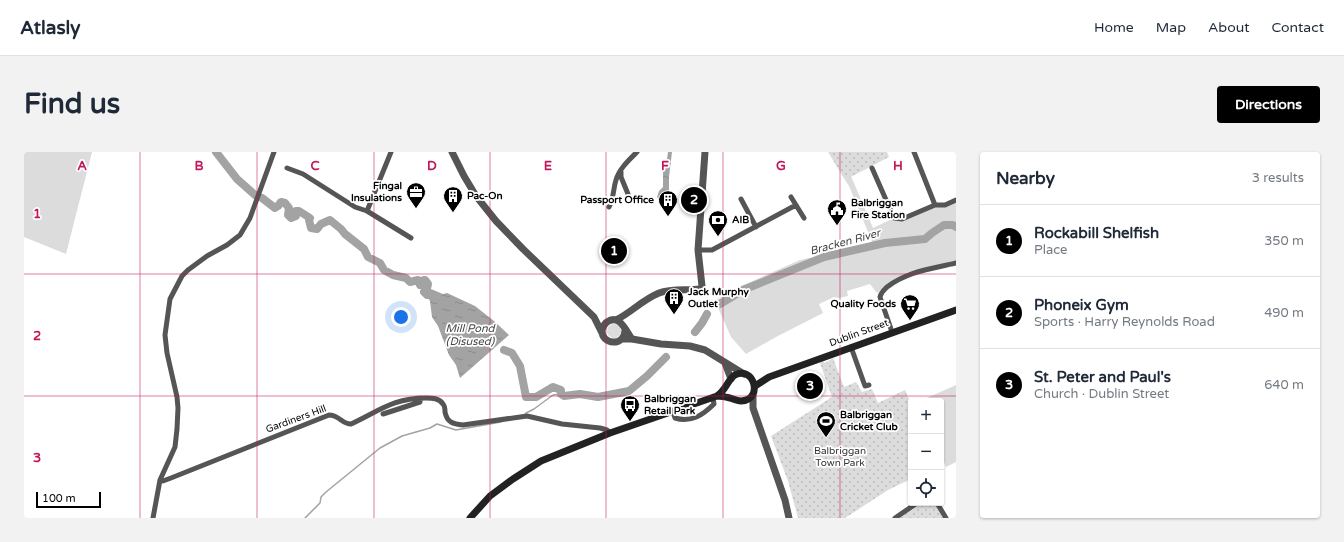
<!DOCTYPE html>
<html lang="en">
<head>
<meta charset="utf-8">
<style>
  body { margin:0; font-family:"Varela Round",sans-serif; background:#f2f2f3; color:#1f2937 }
  .controls { position:absolute; right:12px; bottom:12px; display:grid; overflow:hidden; border-radius:4px; box-shadow:0 1px 3px #0004 }
  .controls button { width:36px; height:36px; display:grid; place-items:center; padding:0; border:0; border-bottom:1px solid #e0e1e3; background:#fff; color:#1f2937; font:20px sans-serif }
  .scale { position:absolute; left:12px; bottom:10px; width:65px; box-sizing:border-box; padding-left:4px; border:2px solid #000; border-top:0; font-size:11px; line-height:14px; white-space:nowrap; color:#000; -webkit-text-stroke:3px #fff; paint-order:stroke }
  .you { position:absolute; left:377px; top:165px; width:14px; height:14px; margin:-10px; border:3px solid #fff; border-radius:50%; background:#1a73e8; box-shadow:0 0 0 6px #1a73e833 }
  .badge { display:grid; place-items:center; width:26px; height:26px; border-radius:50%; background:#000; color:#fff; font-size:13px; font-weight:700 }
  .pin { position:absolute; translate:-50% -50%; border:2px solid #fff; box-shadow:0 1px 4px #0006 }
  .list { margin:0; padding:0; list-style:none }
  h2 { display:flex; justify-content:space-between; align-items:center; height:52px; margin:0; padding:0 16px; font-size:17px }
  h2 small { font-size:13px; font-weight:400; color:#747a83 }
  .list li { display:grid; grid-template-columns:26px 1fr auto; gap:12px; align-items:center; box-sizing:border-box; height:72px; padding:0 16px; border-top:1px solid #e0e1e3 }
  .list b { display:block; font-size:15px; white-space:nowrap }
  .list p { margin:0; font-size:13px; white-space:nowrap; color:#747a83 }
  .list em { font-size:13px; font-style:normal; color:#747a83 }
  .icon { flex:none; width:22px; height:22px; fill:none; stroke:currentColor; stroke-width:2; stroke-linecap:round; stroke-linejoin:round }
  .map { position:relative; flex:none; width:932px; height:366px; overflow:hidden; border-radius:4px }
  header { display:flex; align-items:center; gap:24px; box-sizing:border-box; height:56px; padding:0 20px; background:#fff; border-bottom:1px solid #e0e1e3 }
  header strong { font-size:19px }
  nav { display:flex; gap:22px; margin-inline-start:auto; font-size:14px }
  .intro { display:flex; align-items:center; justify-content:space-between; box-sizing:border-box; height:96px; padding:0 24px }
  h1 { margin:0; font-size:28px }
  .button { padding:10px 18px; border-radius:4px; background:#000; color:#fff; font-size:14px; font-weight:700 }
  main { display:flex; gap:24px; padding:0 24px }
  aside { flex:1; background:#fff; border-radius:4px; box-shadow:0 1px 3px #0004 }
  .map>svg:first-child { display:block }
</style>
</head>
<body>
<header>
<strong>Atlasly</strong>
<nav><a>Home</a><a>Map</a><a>About</a><a>Contact</a></nav>
</header>
<div class="intro"><h1>Find us</h1><a class="button">Directions</a></div>
<main>
<div class="map">
<svg width="932" height="366" viewBox="0 0 932 366">
  <defs>
    <pattern id="park-dots" width="8" height="8" patternUnits="userSpaceOnUse"><rect width="8" height="8" fill="#dcdcdc"/><path d="M2 2h.1M6 6h.1" fill="none" stroke="#bbb" stroke-width="1.8" stroke-linecap="round"/></pattern>
    <pattern id="water-ripples" width="26" height="14" patternUnits="userSpaceOnUse"><rect width="26" height="14" fill="#a3a3a3"/><path d="M2 4q2-2 4 0t4 0M15 11q2-2 4 0t4 0" fill="none" stroke="#8b8b8b"/></pattern>
  </defs>
  <rect width="100%" height="100%" fill="#fff"/>
  <path fill="#dcdcdc" d="M 0,0 L 68,0 L 42,102 L 0,85 Z
    M 827,24 L 849,76 L 870,66 L 872,67 L 932,48 L 932,110 L 882,121 L 872,126 L 853,141 L 846,132 L 823,139 L 824,144 L 815,146 L 810,145 L 795,152 L 799,161 L 752,185 L 722,202 L 707,185 L 691,149 L 708,138 L 776,108 L 849,92 L 825,34 L 821,28 Z
    M583 179a7 7 0 1 1 14 0a7 7 0 1 1-14 0Z
    M 932,233 L 932,310 L 922,315 L 917,303 L 917,249 L 896,249 Z"/>
  <path fill="url(#park-dots)" d="M 804,0 L 863,0 L 865,5 L 821,28 Z
    M 809,206 L 820,235 L 832,230 L 838,240 L 848,237 L 854,251 L 881,238 L 887,252 L 887,327 L 864,338 L 821,366 L 774,366 L 764,329 L 747,284 L 808,245 L 796,211 L 799,209 L 801,211 Z
    M 896,351 L 911,351 L 919,366 L 874,366 Z"/>
  <path fill="url(#water-ripples)" d="M 644,0 L 648,0 L 645,25 L 645,38 L 644,40 L 634,46 L 633,45 L 635,39 L 639,35 L 639,14 L 643,7 Z
    M 407,137 L 419,142 L 423,141 L 451,154 L 470,169 L 485,183 L 436,226 L 432,213 L 425,203 L 414,174 L 408,165 L 406,149 L 400,140 Z"/>
  <g fill="none" stroke-linecap="round" stroke-linejoin="round">
    <path stroke="#a3a3a3" stroke-width="1.5" d="M 501,263 L 502,261 L 510,257 L 529,243 L 537,242
      M 281,366 L 296,351 L 297,345 L 302,340 L 356,296 L 378,284 L 406,276 L 413,272 L 432,278 L 477,270"/>
    <path stroke="#a3a3a3" stroke-width="8" d="M 192,0 L 213,27 L 231,43
      M 238,46 L 251,56 L 254,54 L 257,50 L 261,51 L 265,56 L 264,63 L 267,66 L 272,64 L 272,59 L 275,59 L 286,66 L 285,68 L 287,76 L 293,77 L 297,72 L 306,68 L 317,77 L 321,82 L 340,97 L 344,105 L 356,111 L 360,118 L 369,123 L 382,126 L 386,130 L 394,128 L 396,133 L 397,129 L 401,128 L 404,132 L 403,136 L 400,140 L 403,143 L 408,143
      M 696,152 L 719,138 L 800,105 L 861,91 L 901,87 L 908,81 L 920,73 L 929,73 L 932,75
      M 671,180 L 678,171 L 683,162
      M 480,198 L 488,201 L 496,214 L 502,245 L 512,245 L 529,235 L 537,238 L 537,242 L 540,244 L 556,242 L 574,245 L 605,239 L 623,224 L 642,205"/>
    <path stroke="#555" stroke-width="5" d="M 367,0 L 343,59 L 387,86
      M 890,0 L 911,53
      M 263,16 L 279,22 L 331,55 L 343,59
      M 848,16 L 870,66 L 878,67 L 911,53 L 921,53 L 932,48
      M 597,20 L 597,25 L 604,42
      M 767,45 L 780,66
      M 717,47 L 732,75
      M 585,55 C 590,46 589,37 592,28 C 595,17 605,8 613,0
      M 674,98 L 688,98 L 772,53
      M 868,180 L 856,145 C 857,140 860,138 863,135 C 884,119 907,117 932,111
      M 827,195 L 841,234 L 845,233
      M 649,260 L 651,266 C 667,271 679,263 690,252 L 689,246
      M 359,262 L 396,250 L 396,246
      M 136,328 L 139,329 L 147,326 L 305,263 C 315,263 318,272 327,272 C 355,259 369,246 402,246 C 408,246 415,246 419,252 C 421,254 421,257 421,260 C 423,271 430,272 439,273 L 503,264 L 538,272 L 576,276 L 583,278 L 586,281
      M 913,351 L 922,366
      M 129,366 L 136,328 L 151,295 L 153,277 L 154,256 L 153,245 L 143,201 L 141,183 L 146,147 L 158,124 L 164,118 L 183,104 L 203,93 L 216,83 L 226,66 L 250,0
      M 871,366 L 893,351"/>
    <path stroke="#555" stroke-width="7" d="M 428,0 L 440,24 L 452,44 L 472,69 L 499,97 L 570,165 L 578,181
      M 592,168 C 608,160 618,148 635,141 C 648,136 663,139 676,137 L 678,134 L 674,98 L 681,0
      M 601,178 C 601,195 577,193 578,178 C 579,175 580,172 583,170 C 595,161 602,179 608,187
      M 598,187 L 608,187 L 637,192 L 666,194 L 681,198 L 720,222
      M 701,211 L 707,227
      M 729,243 L 729,256 L 761,348 L 765,366"/>
    <path stroke="#222" stroke-width="7" d="M 731,234 L 745,225 L 932,158
      M 446,366 L 466,344 L 489,327 L 517,309 L 586,281 L 693,244 C 702,238 704,227 711,223 C 730,213 740,248 717,249 C 713,249 709,247 706,246 C 702,245 697,244 693,244"/>
  </g>
  <path fill="none" stroke="#c2185b" stroke-width="1" stroke-opacity="0.55" d="M 116,0 L 116,366M 233,0 L 233,366M 350,0 L 350,366M 466,0 L 466,366M 582,0 L 582,366M 699,0 L 699,366M 816,0 L 816,366M 0,122 L 932,122M 0,244 L 932,244"/>
  <defs>
    <g id="office-pin" transform="scale(1)"><path d="M0 17L-7.5 6A9.5 9.5 0 1 1 7.5 6Z" fill="#000" stroke="#fff"/><path d="M-6-3h4V-5.5h4V-3h4V5H-6ZM-1-4.5V-3h2v-1.5ZM-6 0V1H6V0Z" fill="#fff"/></g>
    <g id="building-pin" transform="scale(1)"><path d="M0 17L-7.5 6A9.5 9.5 0 1 1 7.5 6Z" fill="#000" stroke="#fff"/><path d="M-4-6H4V6H1V3H-1V6H-4ZM-2.5-4.3h1.7v1.8h-1.7ZM.8-4.3h1.7v1.8H.8ZM-2.5-1h1.7V.8h-1.7ZM.8-1h1.7V.8H.8Z" fill="#fff"/></g>
    <g id="civic-pin" transform="scale(1)"><path d="M0 17L-7.5 6A9.5 9.5 0 1 1 7.5 6Z" fill="#000" stroke="#fff"/><path d="M-.6-6.5H3V-4.5H.6V-3L4-1V1h2V6H-6V1h2V-1L-.6-3ZM-1.2 2.5V6h2.4V2.5Z" fill="#fff"/></g>
    <g id="bank-pin" transform="scale(1)"><path d="M0 17L-7.5 6A9.5 9.5 0 1 1 7.5 6Z" fill="#000" stroke="#fff"/><path d="M-6-4H6V4H-6ZM0-2.3a2.3 2.3 0 1 0 0 4.6a2.3 2.3 0 1 0 0-4.6Z" fill="#fff"/></g>
    <g id="supermarket-pin" transform="scale(1)"><path d="M0 17L-7.5 6A9.5 9.5 0 1 1 7.5 6Z" fill="#000" stroke="#fff"/><path d="M-6-5.5h2.5l.6 2H6L4.5 2H-2.5L-4.4-4H-6ZM-1.5 3.2a1.3 1.3 0 1 0 .1 0ZM3 3.2a1.3 1.3 0 1 0 .1 0Z" fill="#fff"/></g>
    <g id="bus-pin" transform="scale(1)"><path d="M0 17L-7.5 6A9.5 9.5 0 1 1 7.5 6Z" fill="#000" stroke="#fff"/><path d="M-5-6H5V4H4V6H2V4H-2V6H-4V4H-5ZM-3.5-4V0h7V-4ZM-3.5 1.2v1.5H-2V1.2ZM2 1.2v1.5H3.5V1.2Z" fill="#fff"/></g>
    <g id="stadium-pin" transform="scale(1)"><path d="M0 17L-7.5 6A9.5 9.5 0 1 1 7.5 6Z" fill="#000" stroke="#fff"/><path d="M0-5a6.5 5 0 1 0 0 10a6.5 5 0 1 0 0-10ZM-3.5-1.8h7v3.6h-7Z" fill="#fff"/></g>
  </defs>
  <g fill-rule="evenodd">
    <use href="#office-pin" x="392" y="40"/>
    <use href="#building-pin" x="429" y="44"/>
    <use href="#building-pin" x="644" y="48"/>
    <use href="#civic-pin" x="813" y="57"/>
    <use href="#bank-pin" x="694" y="68"/>
    <use href="#building-pin" x="650" y="146"/>
    <use href="#supermarket-pin" x="886" y="152"/>
    <use href="#bus-pin" x="606" y="253"/>
    <use href="#stadium-pin" x="802" y="269"/>
  </g>
  <g text-anchor="middle" dominant-baseline="central" stroke-width="3.5" stroke-linejoin="round" paint-order="stroke">
    <g font-size="10" font-weight="bold" fill="#000" stroke="#fff" text-anchor="start">
      <text x="378" y="34" text-anchor="end">Fingal<tspan x="378" dy="12">Insulations</tspan></text>
      <text x="443" y="44">Pac-On</text>
      <text x="630" y="48" text-anchor="end">Passport Office</text>
      <text x="827" y="51">Balbriggan<tspan x="827" dy="12">Fire Station</tspan></text>
      <text x="708" y="68">AIB</text>
      <text x="664" y="140">Jack Murphy<tspan x="664" dy="12">Outlet</tspan></text>
      <text x="872" y="152" text-anchor="end">Quality Foods</text>
      <text x="620" y="247">Balbriggan<tspan x="620" dy="12">Retail Park</tspan></text>
      <text x="816" y="263">Balbriggan<tspan x="816" dy="12">Cricket Club</tspan></text>
    </g>
    <g font-size="10" fill="#000" stroke="#fff">
      <text transform="translate(835 181) rotate(-20)">Dublin Street</text>
      <text transform="translate(272 267) rotate(-20)">Gardiners Hill</text>
    </g>
    <g font-size="10" fill="#333" stroke="#fff">
      <text x="816" y="299">Balbriggan<tspan x="816" dy="12">Town Park</tspan></text>
    </g>
    <g font-size="11" font-style="italic" fill="#444" stroke="#fff">
      <text transform="translate(821 90) rotate(-15)">Bracken River</text>
      <text x="446" y="176">Mill Pond<tspan x="446" dy="13">(Disused)</tspan></text>
    </g>
  </g>
  <g font-size="13" text-anchor="middle" font-weight="bold" fill="#c2185b" stroke="#fff" stroke-width="3.5" stroke-linejoin="round" paint-order="stroke">
    <text x="58" y="18">A</text>
    <text x="175" y="18">B</text>
    <text x="291" y="18">C</text>
    <text x="408" y="18">D</text>
    <text x="524" y="18">E</text>
    <text x="641" y="18">F</text>
    <text x="757" y="18">G</text>
    <text x="874" y="18">H</text>
    <text x="13" y="66">1</text>
    <text x="13" y="188">2</text>
    <text x="13" y="310">3</text>
  </g>
</svg>
<div class="controls">
<button>+</button>
<button>−</button>
<button><svg class="icon" aria-label="locate" viewBox="0 0 24 24"><circle cx="12" cy="12" r="6"/><path d="M12 2v4M12 18v4M2 12h4M18 12h4"/></svg></button>
</div>
<div class="scale">100 m</div>
<div class="you"></div>
<div class="pin badge" style="left:590px;top:99px">1</div>
<div class="pin badge" style="left:670px;top:48px">2</div>
<div class="pin badge" style="left:786px;top:234px">3</div>
</div>
<aside>
<h2>Nearby<small>3 results</small></h2>
<ul class="list">
<li><span class="badge">1</span><div><b>Rockabill Shelfish</b><p>Place</p></div><em>350 m</em></li>
<li><span class="badge">2</span><div><b>Phoneix Gym</b><p>Sports · Harry Reynolds Road</p></div><em>490 m</em></li>
<li><span class="badge">3</span><div><b>St. Peter and Paul's</b><p>Church · Dublin Street</p></div><em>640 m</em></li>
</ul>
</aside>
</main>
</body>
</html>
